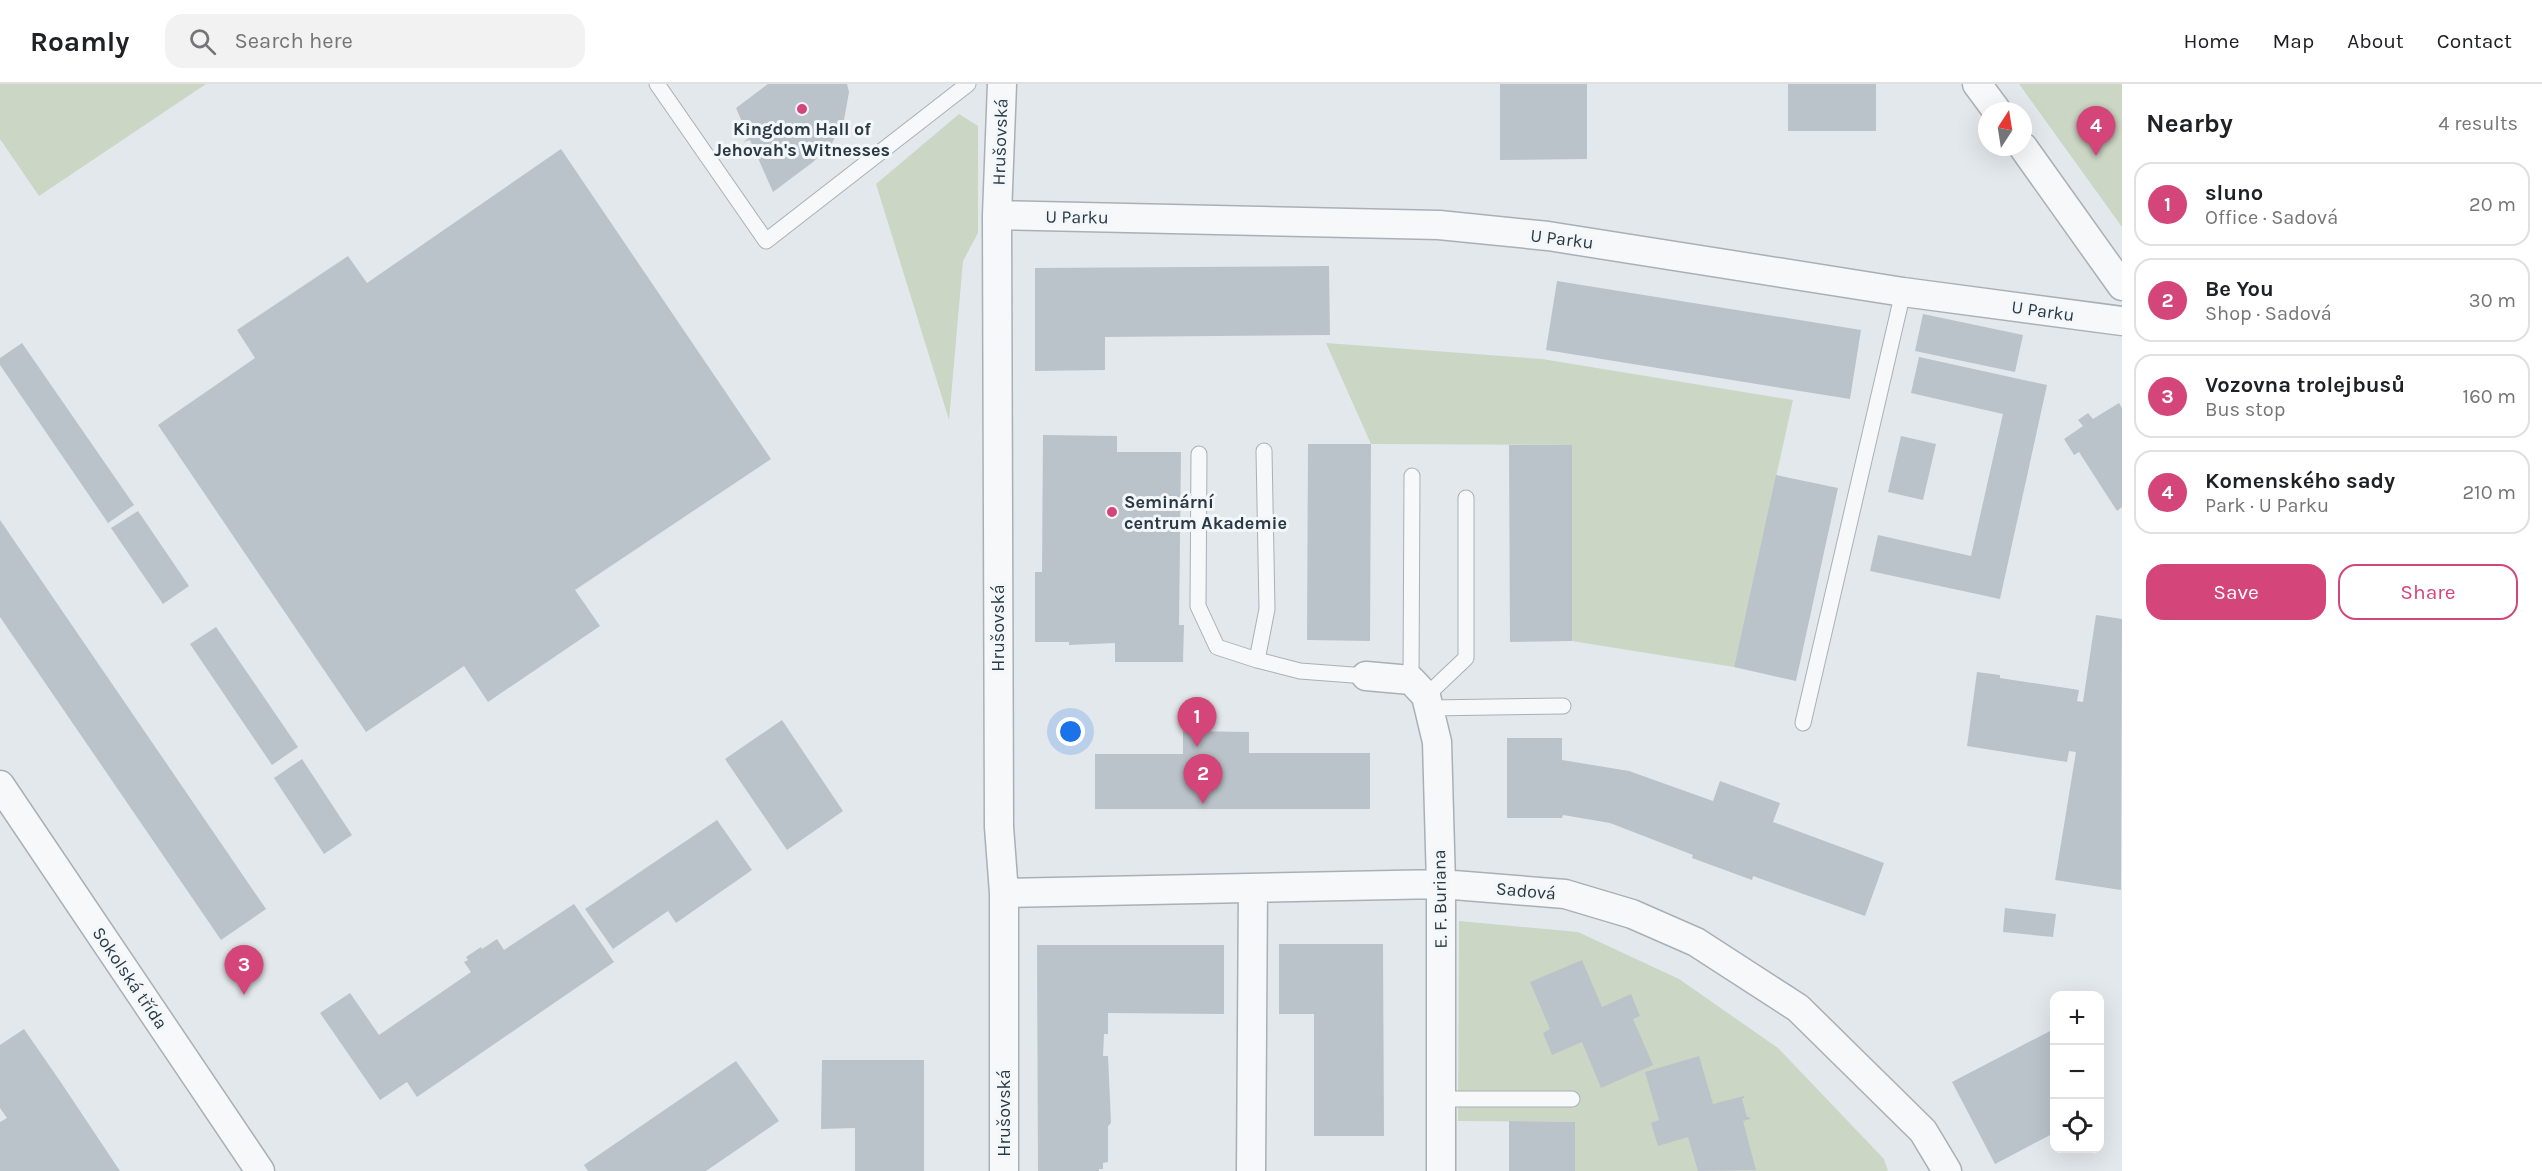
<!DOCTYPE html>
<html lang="en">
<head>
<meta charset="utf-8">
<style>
  body { margin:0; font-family:Karla,sans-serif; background:#f2f2f2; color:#202124 }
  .controls { position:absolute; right:18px; bottom:18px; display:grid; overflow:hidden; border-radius:12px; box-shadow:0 6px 24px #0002 }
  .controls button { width:54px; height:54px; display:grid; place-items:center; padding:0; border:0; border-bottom:2px solid #e0e0e0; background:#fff; color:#202124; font:30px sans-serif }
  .compass { position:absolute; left:1978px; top:18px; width:54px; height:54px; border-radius:50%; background:#fff; box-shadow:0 6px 24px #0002; rotate:12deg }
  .you { position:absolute; left:1071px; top:648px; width:21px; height:21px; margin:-15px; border:4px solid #fff; border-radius:50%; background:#1a73e8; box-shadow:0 0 0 9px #1a73e833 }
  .badge { display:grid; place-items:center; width:39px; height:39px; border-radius:50%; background:#d4457a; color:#fff; font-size:20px; font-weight:700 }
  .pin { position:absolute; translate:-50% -50px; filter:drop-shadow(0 2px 3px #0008) }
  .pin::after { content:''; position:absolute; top:32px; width:21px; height:18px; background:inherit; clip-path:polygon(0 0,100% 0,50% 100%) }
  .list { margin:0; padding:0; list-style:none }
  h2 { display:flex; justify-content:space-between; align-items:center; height:78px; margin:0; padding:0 24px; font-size:26px }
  h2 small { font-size:20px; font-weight:400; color:#757577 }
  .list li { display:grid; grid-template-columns:39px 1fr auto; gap:18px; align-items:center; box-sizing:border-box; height:84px; margin:0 12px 12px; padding:0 12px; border:2px solid #e0e0e0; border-radius:18px }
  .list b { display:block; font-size:22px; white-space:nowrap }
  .list p { margin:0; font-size:20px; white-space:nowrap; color:#757577 }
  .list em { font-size:20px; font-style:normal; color:#757577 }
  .actions { display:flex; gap:12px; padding:18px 24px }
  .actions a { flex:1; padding:14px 0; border:2px solid #d4457a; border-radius:18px; text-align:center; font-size:21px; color:#d4457a }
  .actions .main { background:#d4457a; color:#fff }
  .icon { flex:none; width:33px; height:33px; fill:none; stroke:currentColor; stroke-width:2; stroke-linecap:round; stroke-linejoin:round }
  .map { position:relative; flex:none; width:2122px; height:1087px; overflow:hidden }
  header { display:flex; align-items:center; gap:36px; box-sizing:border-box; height:84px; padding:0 30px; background:#fff; border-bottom:2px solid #e0e0e0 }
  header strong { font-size:28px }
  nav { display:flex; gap:33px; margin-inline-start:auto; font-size:21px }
  .search { width:420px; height:54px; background:#f2f2f2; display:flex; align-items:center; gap:15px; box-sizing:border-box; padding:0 21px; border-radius:18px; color:#757577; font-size:22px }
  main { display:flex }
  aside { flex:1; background:#fff }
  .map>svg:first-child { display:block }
</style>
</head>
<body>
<header>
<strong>Roamly</strong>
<div class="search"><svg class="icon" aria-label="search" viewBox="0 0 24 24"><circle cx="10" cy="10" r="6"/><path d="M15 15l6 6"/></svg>Search here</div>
<nav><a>Home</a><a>Map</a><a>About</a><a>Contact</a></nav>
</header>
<main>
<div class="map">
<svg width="2122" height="1087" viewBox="0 0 2122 1087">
  <rect width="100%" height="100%" fill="#e3e8ec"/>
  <path fill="#ccd6c4" d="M 0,0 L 206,0 L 39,112 L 0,55 Z
    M 2019,0 L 2122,0 L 2122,143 Z
    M 959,30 L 978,42 L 978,149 L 963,177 L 949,336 L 876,100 Z
    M 1326,259 L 1542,275 L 1793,316 L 1734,583 L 1572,557 L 1572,361 L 1371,360 Z
    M 1459,837 L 1578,848 L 1679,895 L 1778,964 L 1884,1075 L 1888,1087 L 1575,1087 L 1574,1038 L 1458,1037 Z"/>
  <path fill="#bac3ca" d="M 768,0 L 847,0 L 849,8 L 844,36 L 832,59 L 813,78 L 773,108 L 750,56 L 743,58 L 749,54 L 736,24 Z
    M 1500,0 L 1587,0 L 1587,75 L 1500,76 Z
    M 1788,0 L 1876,0 L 1876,47 L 1788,47 Z
    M 561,65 L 771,375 L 575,506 L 600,542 L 488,618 L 464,582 L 366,648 L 158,341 L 255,274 L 237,246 L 348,172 L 367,199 Z
    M 1329,182 L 1330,251 L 1105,253 L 1105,286 L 1035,287 L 1035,184 Z
    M 1557,197 L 1861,246 L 1850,315 L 1546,266 Z
    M 1923,230 L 2023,251 L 2015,288 L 1915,267 Z
    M 22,259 L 134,421 L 108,439 L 0,281 L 0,274 Z
    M 1919,273 L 2047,301 L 2000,515 L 1870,487 L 1878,451 L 1971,472 L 2003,330 L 1911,309 Z
    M 2119,319 L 2122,324 L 2122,423 L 2117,427 L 2079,368 L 2074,371 L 2064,355 L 2083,342 L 2078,336 L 2088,329 L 2093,335 Z
    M 1043,351 L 1117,352 L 1117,368 L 1181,368 L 1179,541 L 1184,541 L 1183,578 L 1115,578 L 1115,559 L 1069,561 L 1069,558 L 1035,558 L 1035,488 L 1042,488 Z
    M 1901,352 L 1936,360 L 1923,416 L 1888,408 Z
    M 1308,360 L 1371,360 L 1370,557 L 1307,556 Z
    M 1509,361 L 1572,361 L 1572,557 L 1510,558 Z
    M 1776,391 L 1838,404 L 1796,597 L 1734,583 Z
    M 138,427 L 189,502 L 163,520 L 111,444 Z
    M 0,436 L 266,825 L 221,856 L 0,533 Z
    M 2096,531 L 2122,535 L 2121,806 L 2055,796 L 2076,668 L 2069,667 L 2067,678 L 1967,662 L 1977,588 L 2000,591 L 2000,594 L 2079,606 L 2077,617 L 2083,618 Z
    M 216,543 L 298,663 L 272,681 L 190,560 Z
    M 782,636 L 843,727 L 787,766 L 725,675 Z
    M 1183,647 L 1249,648 L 1249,669 L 1370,669 L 1370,725 L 1095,725 L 1095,670 L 1183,670 Z
    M 1507,654 L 1562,654 L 1562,676 L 1629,687 L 1713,717 L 1720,697 L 1780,719 L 1773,738 L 1884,779 L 1865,832 L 1753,792 L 1752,796 L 1692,774 L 1693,771 L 1610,739 L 1563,731 L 1562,734 L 1507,734 Z
    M 302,675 L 352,751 L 324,770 L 274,694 Z
    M 717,736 L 752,786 L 676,839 L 668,827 L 613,865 L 585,825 Z
    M 574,820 L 614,878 L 417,1013 L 407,998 L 380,1016 L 320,929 L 350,909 L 379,951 L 471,888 L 464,878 L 468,876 L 466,873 L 481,863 L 482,865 L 497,855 L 504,866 Z
    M 2005,824 L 2056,830 L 2053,853 L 2003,848 Z
    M 1279,860 L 1383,860 L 1384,1052 L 1314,1052 L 1314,930 L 1279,930 Z
    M 1037,861 L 1224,861 L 1224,930 L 1108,929 L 1108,950 L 1104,950 L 1103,972 L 1108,972 L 1111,1039 L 1108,1042 L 1108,1078 L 1103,1079 L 1103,1085 L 1099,1085 L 1099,1087 L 1038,1087 Z
    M 1582,876 L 1602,923 L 1631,910 L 1640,932 L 1633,935 L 1653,981 L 1601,1004 L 1582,958 L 1552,971 L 1543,949 L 1550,945 L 1530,898 Z
    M 24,945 L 62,1000 L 120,1087 L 0,1087 L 0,1038 L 7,1034 L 0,1024 L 0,961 Z
    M 2052,946 L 2054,950 L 2054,1049 L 1995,1080 L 1952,998 Z
    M 1699,972 L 1713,1020 L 1744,1012 L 1744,1014 L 1742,1015 L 1747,1033 L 1750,1033 L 1750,1035 L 1743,1037 L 1756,1086 L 1698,1087 L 1688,1053 L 1658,1062 L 1651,1039 L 1659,1036 L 1645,988 Z
    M 822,976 L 924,976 L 924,1087 L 855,1087 L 855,1044 L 821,1045 Z
    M 736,977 L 779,1037 L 706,1087 L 588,1087 L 584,1081 Z
    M 1509,1037 L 1575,1038 L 1575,1087 L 1509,1087 Z"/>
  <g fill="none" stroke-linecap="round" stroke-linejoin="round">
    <g stroke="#a8b0b7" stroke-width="17">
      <path id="lane" d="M 657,0 L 766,157 L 968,0
        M 1264,367 L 1267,525 L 1257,576 L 1300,587 L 1366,592
        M 1199,370 L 1198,522 L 1217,563 L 1257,576
        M 1411,596 L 1412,392
        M 1426,612 L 1466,574 L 1466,414
        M 1429,624 L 1563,622
        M 1803,639 L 1903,208
        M 1441,1015 L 1572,1015"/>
    </g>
    <g stroke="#a8b0b7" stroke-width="31">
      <path id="street" d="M 1002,0 L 997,131 L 999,743 L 1004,809 L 1004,1087
        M 1977,0 L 1997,27
        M 2023,63 L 2122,202
        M 997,131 L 1439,141 L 1548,152 L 1903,208 L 2122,237
        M 1366,592 L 1411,596 L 1426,612 L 1437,658 L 1441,800 L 1441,1087
        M 0,701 L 260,1087
        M 1004,809 L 1441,800 L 1565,810 L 1632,830 L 1696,858 L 1798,924 L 1923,1047 L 1947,1087
        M 1251,1087 L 1253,804"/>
    </g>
    <use href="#lane" stroke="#f6f8fa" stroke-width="15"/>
    <use href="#street" stroke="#f6f8fa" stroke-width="28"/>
  </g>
  <g fill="#d4457a" stroke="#f3f7f9" stroke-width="2">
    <circle cx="802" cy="25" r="6"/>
    <circle cx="1112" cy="428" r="6"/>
  </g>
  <g text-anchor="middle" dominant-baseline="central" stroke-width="6" stroke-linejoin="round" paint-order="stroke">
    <g font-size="18" font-weight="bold" fill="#2a3a45" stroke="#f3f7f9">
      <text x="802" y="45">Kingdom Hall of<tspan x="802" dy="21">Jehovah's Witnesses</tspan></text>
      <text x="1124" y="418" text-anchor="start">Seminární<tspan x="1124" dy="21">centrum Akademie</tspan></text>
    </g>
    <g font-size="18" fill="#2a3a45" stroke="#f3f7f9">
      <text transform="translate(1000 58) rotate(-88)">Hrušovská</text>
      <text transform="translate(1077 133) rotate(1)">U Parku</text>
      <text transform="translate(1562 155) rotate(7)">U Parku</text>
      <text transform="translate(2043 227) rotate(8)">U Parku</text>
      <text transform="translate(998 544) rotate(-90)">Hrušovská</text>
      <text transform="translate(1526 807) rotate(5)">Sadová</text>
      <text transform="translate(1440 815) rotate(-91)">E. F. Buriana</text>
      <text transform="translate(130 894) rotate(56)">Sokolská třída</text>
      <text transform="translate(1004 1029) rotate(-90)">Hrušovská</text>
    </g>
  </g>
</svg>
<div class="controls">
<button>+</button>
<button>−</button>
<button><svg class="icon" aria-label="locate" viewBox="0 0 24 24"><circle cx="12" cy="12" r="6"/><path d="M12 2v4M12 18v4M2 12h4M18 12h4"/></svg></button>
</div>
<svg class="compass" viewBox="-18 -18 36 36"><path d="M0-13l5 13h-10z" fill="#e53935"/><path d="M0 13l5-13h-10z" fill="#757577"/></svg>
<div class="you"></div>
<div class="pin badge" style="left:1197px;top:663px">1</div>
<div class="pin badge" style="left:1203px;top:720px">2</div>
<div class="pin badge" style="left:244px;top:911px">3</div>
<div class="pin badge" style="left:2096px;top:72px">4</div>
</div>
<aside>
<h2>Nearby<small>4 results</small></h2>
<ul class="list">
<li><span class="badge">1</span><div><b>sluno</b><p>Office · Sadová</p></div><em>20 m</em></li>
<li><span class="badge">2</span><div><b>Be You</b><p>Shop · Sadová</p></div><em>30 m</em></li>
<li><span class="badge">3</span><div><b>Vozovna trolejbusů</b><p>Bus stop</p></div><em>160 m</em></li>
<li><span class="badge">4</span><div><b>Komenského sady</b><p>Park · U Parku</p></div><em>210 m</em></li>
</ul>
<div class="actions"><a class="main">Save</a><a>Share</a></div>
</aside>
</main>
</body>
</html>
